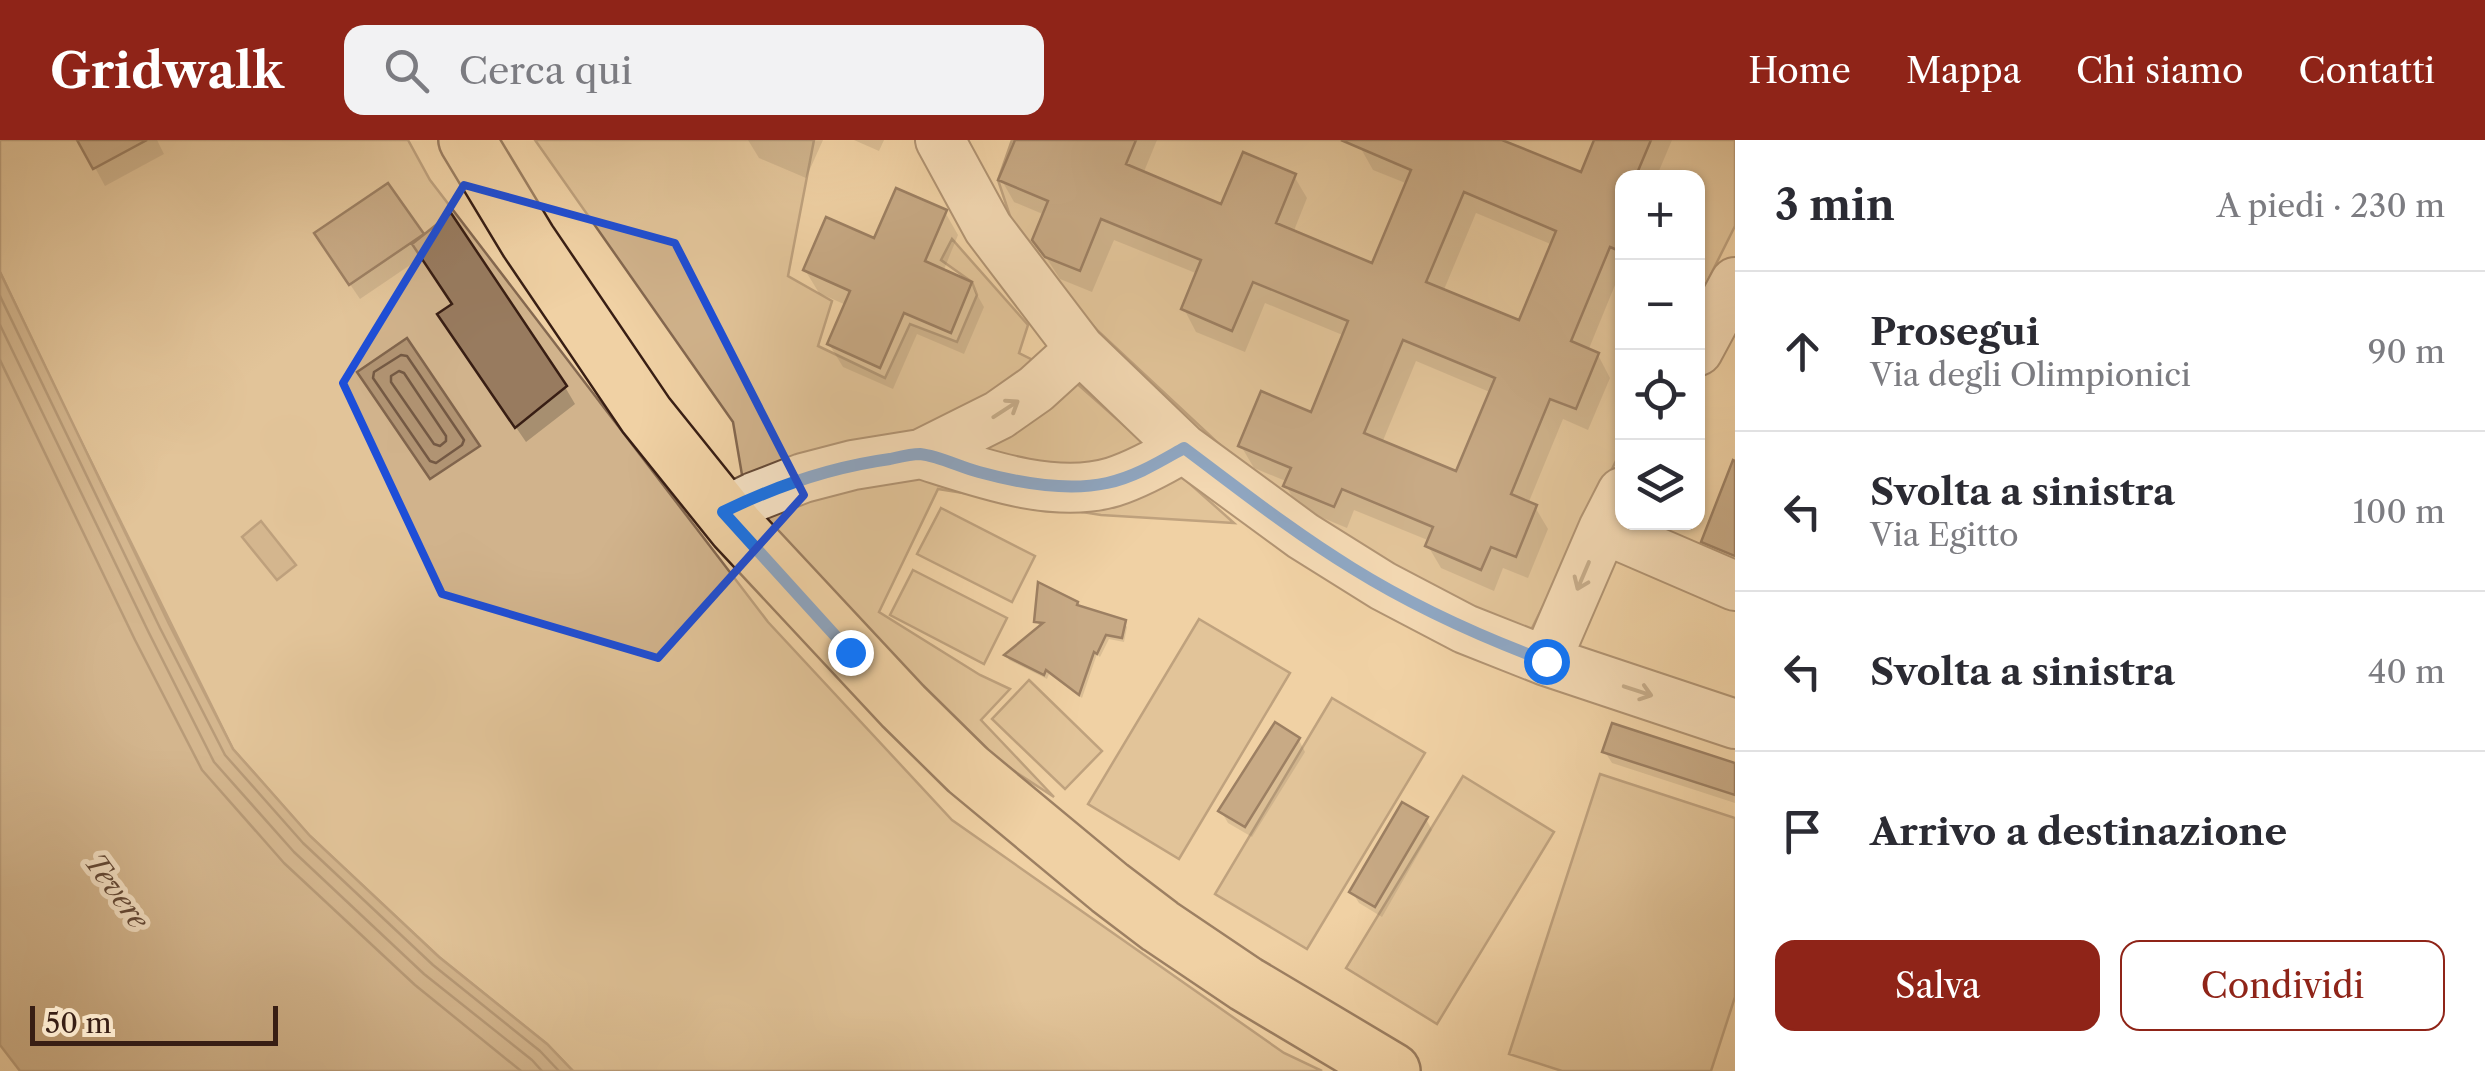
<!DOCTYPE html>
<html lang="it">
<head>
<meta charset="utf-8">
<style>
  body { margin:0; font-family:"Libre Caslon Text",serif; background:#f2f2f3; color:#2b2b33 }
  .controls { position:absolute; right:30px; top:30px; display:grid; overflow:hidden; border-radius:20px; box-shadow:0 2px 8px #0004 }
  .controls button { width:90px; height:90px; display:grid; place-items:center; padding:0; border:0; border-bottom:2px solid #e1e1e2; background:#fff; color:#2b2b33; font:50px sans-serif }
  .scale { position:absolute; left:30px; bottom:25px; width:248px; box-sizing:border-box; padding-left:10px; border:5px solid #381e14; border-top:0; font-size:28px; line-height:35px; white-space:nowrap; color:#381e14; -webkit-text-stroke:8px #f5e1c4; paint-order:stroke }
  .stop { position:absolute; width:30px; height:30px; margin:-22px; border:8px solid #1a73e8; border-radius:50%; background:#fff }
  .stop.end { background:#1a73e8; border-color:#fff; box-shadow:0 2px 10px #0008 }
  .list { margin:0; padding:0; list-style:none }
  h2 { display:flex; justify-content:space-between; align-items:center; height:130px; margin:0; padding:0 40px; font-size:42px }
  h2 small { font-size:32px; font-weight:400; color:#7c7c81 }
  .list li { display:grid; grid-template-columns:65px 1fr auto; gap:30px; align-items:center; box-sizing:border-box; height:160px; padding:0 40px; border-top:2px solid #e1e1e2 }
  .list b { display:block; font-size:38px; white-space:nowrap }
  .list p { margin:0; font-size:32px; white-space:nowrap; color:#7c7c81 }
  .list em { font-size:32px; font-style:normal; color:#7c7c81 }
  .actions { display:flex; gap:20px; padding:30px 40px }
  .actions a { flex:1; padding:22px 0; border:2px solid #8f2418; border-radius:20px; text-align:center; font-size:35px; color:#8f2418 }
  .actions .main { background:#8f2418; color:#fff }
  .icon { flex:none; width:55px; height:55px; fill:none; stroke:currentColor; stroke-width:2; stroke-linecap:round; stroke-linejoin:round }
  .map { position:relative; flex:none; width:1735px; height:931px; overflow:hidden }
  header { display:flex; align-items:center; gap:60px; box-sizing:border-box; height:140px; padding:0 50px; background:#8f2418; color:#fff }
  header strong { font-size:48px }
  nav { display:flex; gap:55px; margin-inline-start:auto; font-size:35px }
  .search { width:700px; height:90px; background:#f2f2f3; display:flex; align-items:center; gap:25px; box-sizing:border-box; padding:0 35px; border-radius:20px; color:#7c7c81; font-size:38px }
  main { display:flex }
  aside { flex:1; background:#fff }
  .map>svg:first-child { display:block }
</style>
</head>
<body>
<header>
<strong>Gridwalk</strong>
<div class="search"><svg class="icon" aria-label="search" viewBox="0 0 24 24"><circle cx="10" cy="10" r="6"/><path d="M15 15l6 6"/></svg>Cerca qui</div>
<nav><a>Home</a><a>Mappa</a><a>Chi siamo</a><a>Contatti</a></nav>
</header>
<main>
<div class="map">
<svg width="1735" height="931" viewBox="0 0 1735 931">
  <rect width="100%" height="100%" fill="#f0d1a4"/>
  <filter id="stains"><feTurbulence type="fractalNoise" baseFrequency=".002" numOctaves="4"/><feColorMatrix values="0 0 0 0 .2 0 0 0 0 .09 0 0 0 0 .02 0 0 0 .5 -.17"/></filter>
  <radialGradient id="worn" r=".72"><stop offset=".6" stop-color="#630" stop-opacity="0"/><stop offset="1" stop-color="#630" stop-opacity=".3"/></radialGradient>
  <path fill="#d1b38c" stroke="#846850" stroke-width="2.5" d="M 0,0 L 408,0 L 430,40 L 768,482 L 952,680 L 1284,913 L 1322,931 L 573,931 L 547,904 L 439,817 L 310,696 L 233,609 L 69,277 L 0,132 Z
    M 535,0 L 814,0 L 788,136 L 832,161 L 818,206 L 885,238 L 910,184 L 957,202 L 977,155 L 972,142 L 941,120 L 952,99 L 1028,185 L 1019,213 L 1073,240 L 1234,383 L 1101,375 L 938,349 L 879,472 L 980,535 L 1010,549 L 981,580 L 1054,657 L 956,593 L 749,376 L 733,282 Z
    M 1012,0 L 1735,0 L 1735,86 L 1698,160 L 1698,38 L 1622,38 L 1622,309 L 1530,492 L 1446,456 L 1321,380 L 1220,305 L 1098,191 L 1019,103 L 998,40 Z
    M 941,368 L 1035,416 L 1012,462 L 917,414 Z
    M 913,430 L 1007,478 L 984,524 L 890,475 Z
    M 1199,479 L 1290,533 L 1179,719 L 1088,664 Z
    M 1029,540 L 1102,611 L 1065,649 L 992,579 Z
    M 1332,558 L 1425,613 L 1307,809 L 1215,754 Z
    M 1600,634 L 1735,678 L 1735,857 L 1711,931 L 1562,931 L 1509,914 Z
    M 1463,636 L 1554,692 L 1437,884 L 1346,828 Z"/>
  <path fill="#b19473" stroke="#81654d" stroke-width="2.5" d="M 0,132 L 169,484 L 233,609 L 310,696 L 439,817 L 547,904 L 573,931 L 20,931 L 0,905 Z
    M 407,198 L 480,306 L 430,339 L 357,232 Z
    M 261,381 L 296,425 L 277,440 L 242,397 Z"/>
  <path fill="#0003" fill-rule="evenodd" d="M 80,0 L 157,0 L 164,14 L 105,46 Z
    M 748,0 L 823,0 L 806,38 L 759,18 Z
    M 854,0 L 884,0 L 879,11 Z
    M 1017,0 L 1157,0 L 1143,34 L 1223,67 L 1294,36 L 1307,58 L 1293,93 L 1374,127 L 1408,44 L 1373,30 L 1360,7 L 1363,0 L 1504,0 L 1503,3 L 1582,36 L 1597,0 L 1672,0 L 1656,38 L 1622,38 L 1622,128 L 1588,211 L 1598,215 L 1610,238 L 1588,290 L 1563,279 L 1528,364 L 1535,367 L 1548,389 L 1528,438 L 1503,428 L 1494,451 L 1441,428 L 1428,406 L 1430,401 L 1354,370 L 1347,388 L 1299,368 L 1286,346 L 1288,342 L 1254,328 L 1241,306 L 1312,275 L 1345,196 L 1265,163 L 1245,212 L 1196,192 L 1184,169 L 1198,134 L 1114,100 L 1092,152 L 1060,139 L 1035,100 L 1045,75 L 1014,62 L 1001,39 ZM 1476,73 L 1553,105 L 1520,184 L 1443,152 ZM 1416,221 L 1492,253 L 1458,334 L 1382,303 Z
    M 388,46 L 424,98 L 565,247 L 575,264 L 526,302 L 450,191 L 454,165 L 422,117 L 360,159 L 326,109 Z
    M 945,72 L 958,95 L 943,132 L 971,144 L 984,167 L 964,214 L 917,194 L 893,249 L 843,227 L 829,204 L 846,165 L 819,153 L 805,130 Z
    M 1735,323 L 1735,432 L 1717,424 L 1704,401 Z
    M 1077,464 L 1080,469 L 1124,482 L 1127,487 L 1124,502 L 1109,499 L 1100,517 L 1097,514 L 1082,558 L 1049,534 L 1047,539 L 1009,520 L 1007,516 L 1041,488 L 1036,481 Z
    M 1299,600 L 1305,612 L 1252,697 L 1228,683 L 1221,671 Z
    M 1605,612 L 1735,625 L 1735,663 L 1612,623 Z
    M 1426,679 L 1432,690 L 1382,777 L 1359,763 L 1352,752 Z"/>
  <g fill="none" stroke-linecap="round" stroke-linejoin="round">
    <path stroke="#745944" stroke-width="2.5" d="M 0,156 L 160,488 L 225,615 L 303,703 L 433,825 L 540,911 L 559,931
      M 0,185 L 149,493 L 214,622 L 294,712 L 424,834 L 532,920 L 542,931
      M 401,215 L 407,216 L 464,300 L 462,305 L 436,323 L 430,321 L 373,238 L 374,232 Z
      M 0,220 L 135,500 L 202,630 L 284,723 L 415,845 L 521,931
      M 399,231 L 404,233 L 446,296 L 446,301 L 440,306 L 434,304 L 391,242 L 391,236 Z"/>
  </g>
  <path fill="#987b5f" stroke="#381e14" stroke-width="2.5" fill-rule="evenodd" d="M 77,0 L 147,0 L 93,29 Z
    M 1015,0 L 1136,0 L 1126,24 L 1221,64 L 1243,12 L 1296,34 L 1276,83 L 1372,123 L 1411,30 L 1341,0 L 1502,0 L 1581,32 L 1594,0 L 1651,0 L 1635,38 L 1622,38 L 1622,112 L 1610,107 L 1571,201 L 1599,213 L 1576,269 L 1550,259 L 1511,354 L 1537,365 L 1516,417 L 1491,407 L 1481,430 L 1425,406 L 1433,387 L 1342,349 L 1334,367 L 1283,346 L 1291,328 L 1238,306 L 1261,251 L 1311,272 L 1348,181 L 1253,142 L 1232,191 L 1181,169 L 1201,120 L 1101,79 L 1080,131 L 1045,117 L 1032,100 L 1048,61 L 998,40 ZM 1464,52 L 1556,91 L 1519,180 L 1426,142 ZM 1403,200 L 1495,238 L 1456,331 L 1364,293 Z
    M 388,43 L 424,94 L 349,145 L 314,93 Z
    M 896,48 L 947,70 L 925,121 L 972,142 L 951,193 L 904,173 L 880,228 L 827,204 L 850,151 L 803,130 L 826,77 L 874,98 Z
    M 451,73 L 567,246 L 515,288 L 437,174 L 452,164 L 412,104 Z
    M 1733,320 L 1735,321 L 1735,416 L 1701,402 Z
    M 1038,442 L 1078,462 L 1077,465 L 1126,480 L 1122,498 L 1106,495 L 1097,514 L 1094,512 L 1079,555 L 1046,530 L 1044,535 L 1004,515 L 1043,483 L 1034,482 Z
    M 1275,582 L 1300,598 L 1245,687 L 1218,671 Z
    M 1612,583 L 1735,623 L 1735,655 L 1602,612 Z
    M 1402,662 L 1428,677 L 1375,767 L 1349,752 Z"/>
  <g fill="none" stroke-linecap="round" stroke-linejoin="round">
    <g stroke="#664b38" stroke-width="52">
      <path id="minor" d="M 940,0 L 988,88 L 1080,209 L 1183,308 L 1303,396 L 1383,446 L 1465,489 L 1546,521 L 1735,584
        M 1698,211 L 1735,142
        M 921,314 C 978,332 1053,360 1113,342 C 1138,334 1161,321 1183,308
        M 723,372 L 754,357 L 803,338 L 853,325 L 921,314 L 999,275 L 1036,249 L 1080,209
        M 1603,389 L 1735,446
        M 1546,521 L 1603,389 L 1622,352"/>
    </g>
    <g stroke="#381e14" stroke-width="60">
      <path id="major" d="M 467,0 L 528,101 L 646,275 L 736,387 L 903,566 L 968,630 L 1110,748 L 1160,786 L 1246,844 L 1392,931"/>
    </g>
    <use href="#minor" stroke="#f5e1c4" stroke-width="48"/>
    <use href="#major" stroke="#f0d1a4" stroke-width="55"/>
  </g>
  <defs><path id="oneway-shaft" d="M-6 0H5M1.5-3L5.5 0L1.5 3" fill="none" stroke-width="1.6" stroke-linecap="round" stroke-linejoin="round" transform="scale(2.5)"/></defs>
  <g stroke="#96806c">
    <use href="#oneway-shaft" transform="translate(1006 269) rotate(-33)"/>
    <use href="#oneway-shaft" transform="translate(1583 436) rotate(113)"/>
    <use href="#oneway-shaft" transform="translate(1638 551) rotate(18)"/>
  </g>
  <g fill="none" stroke-linecap="round" stroke-linejoin="round">
    <path stroke="#1a73e8" stroke-width="12" d="M 850,512 L 723,372 C 776,346 831,327 890,319 C 899,317 911,314 920,314 C 939,316 960,327 979,332 C 1019,343 1066,352 1107,343 C 1135,337 1159,322 1184,308 C 1239,349 1293,392 1352,428 C 1413,466 1479,496 1546,521"/>
  </g>
  <path d="M0 0H1735V931H0ZM 464,45 L 675,103 L 804,355 L 658,518 L 442,454 L 343,243 Z" fill="#f0d1a4" fill-opacity=".55" fill-rule="evenodd"/>
  <path fill="none" stroke="#1d4ed8" stroke-width="8" stroke-linejoin="round" d="M 464,45 L 675,103 L 804,355 L 658,518 L 442,454 L 343,243 Z"/>
  <g text-anchor="middle" dominant-baseline="central" stroke-width="10" stroke-linejoin="round" paint-order="stroke">
    <g font-size="28" font-style="italic" fill="#624735" stroke="#f5e1c4">
      <text transform="translate(117 751) rotate(54)">Tevere</text>
    </g>
  </g>
  <rect width="100%" height="100%" filter="url(#stains)"/>
  <rect width="100%" height="100%" fill="url(#worn)"/>
</svg>
<div class="controls">
<button>+</button>
<button>−</button>
<button><svg class="icon" aria-label="locate" viewBox="0 0 24 24"><circle cx="12" cy="12" r="6"/><path d="M12 2v4M12 18v4M2 12h4M18 12h4"/></svg></button>
<button><svg class="icon" aria-label="layers" viewBox="0 0 24 24"><path d="M12 4l9 5-9 5-9-5zM3 14l9 5 9-5"/></svg></button>
</div>
<div class="scale">50 m</div>
<div class="stop" style="left:1546px;top:521px"></div>
<div class="stop end" style="left:850px;top:512px"></div>
</div>
<aside>
<h2>3 min<small>A piedi · 230 m</small></h2>
<ul class="list">
<li><svg class="icon" aria-label="ahead" viewBox="0 0 24 24"><path d="M12 20V5M6 11l6-6 6 6"/></svg><div><b>Prosegui</b><p>Via degli Olimpionici</p></div><em>90 m</em></li>
<li><svg class="icon" aria-label="left" viewBox="0 0 24 24"><path d="M17 20v-9H6M10 6l-5 5 5 5"/></svg><div><b>Svolta a sinistra</b><p>Via Egitto</p></div><em>100 m</em></li>
<li><svg class="icon" aria-label="left" viewBox="0 0 24 24"><path d="M17 20v-9H6M10 6l-5 5 5 5"/></svg><div><b>Svolta a sinistra</b></div><em>40 m</em></li>
<li><svg class="icon" aria-label="arrive" viewBox="0 0 24 24"><path d="M6 21V4h12l-3 4 3 4H6"/></svg><div><b>Arrivo a destinazione</b></div></li>
</ul>
<div class="actions"><a class="main">Salva</a><a>Condividi</a></div>
</aside>
</main>
</body>
</html>
